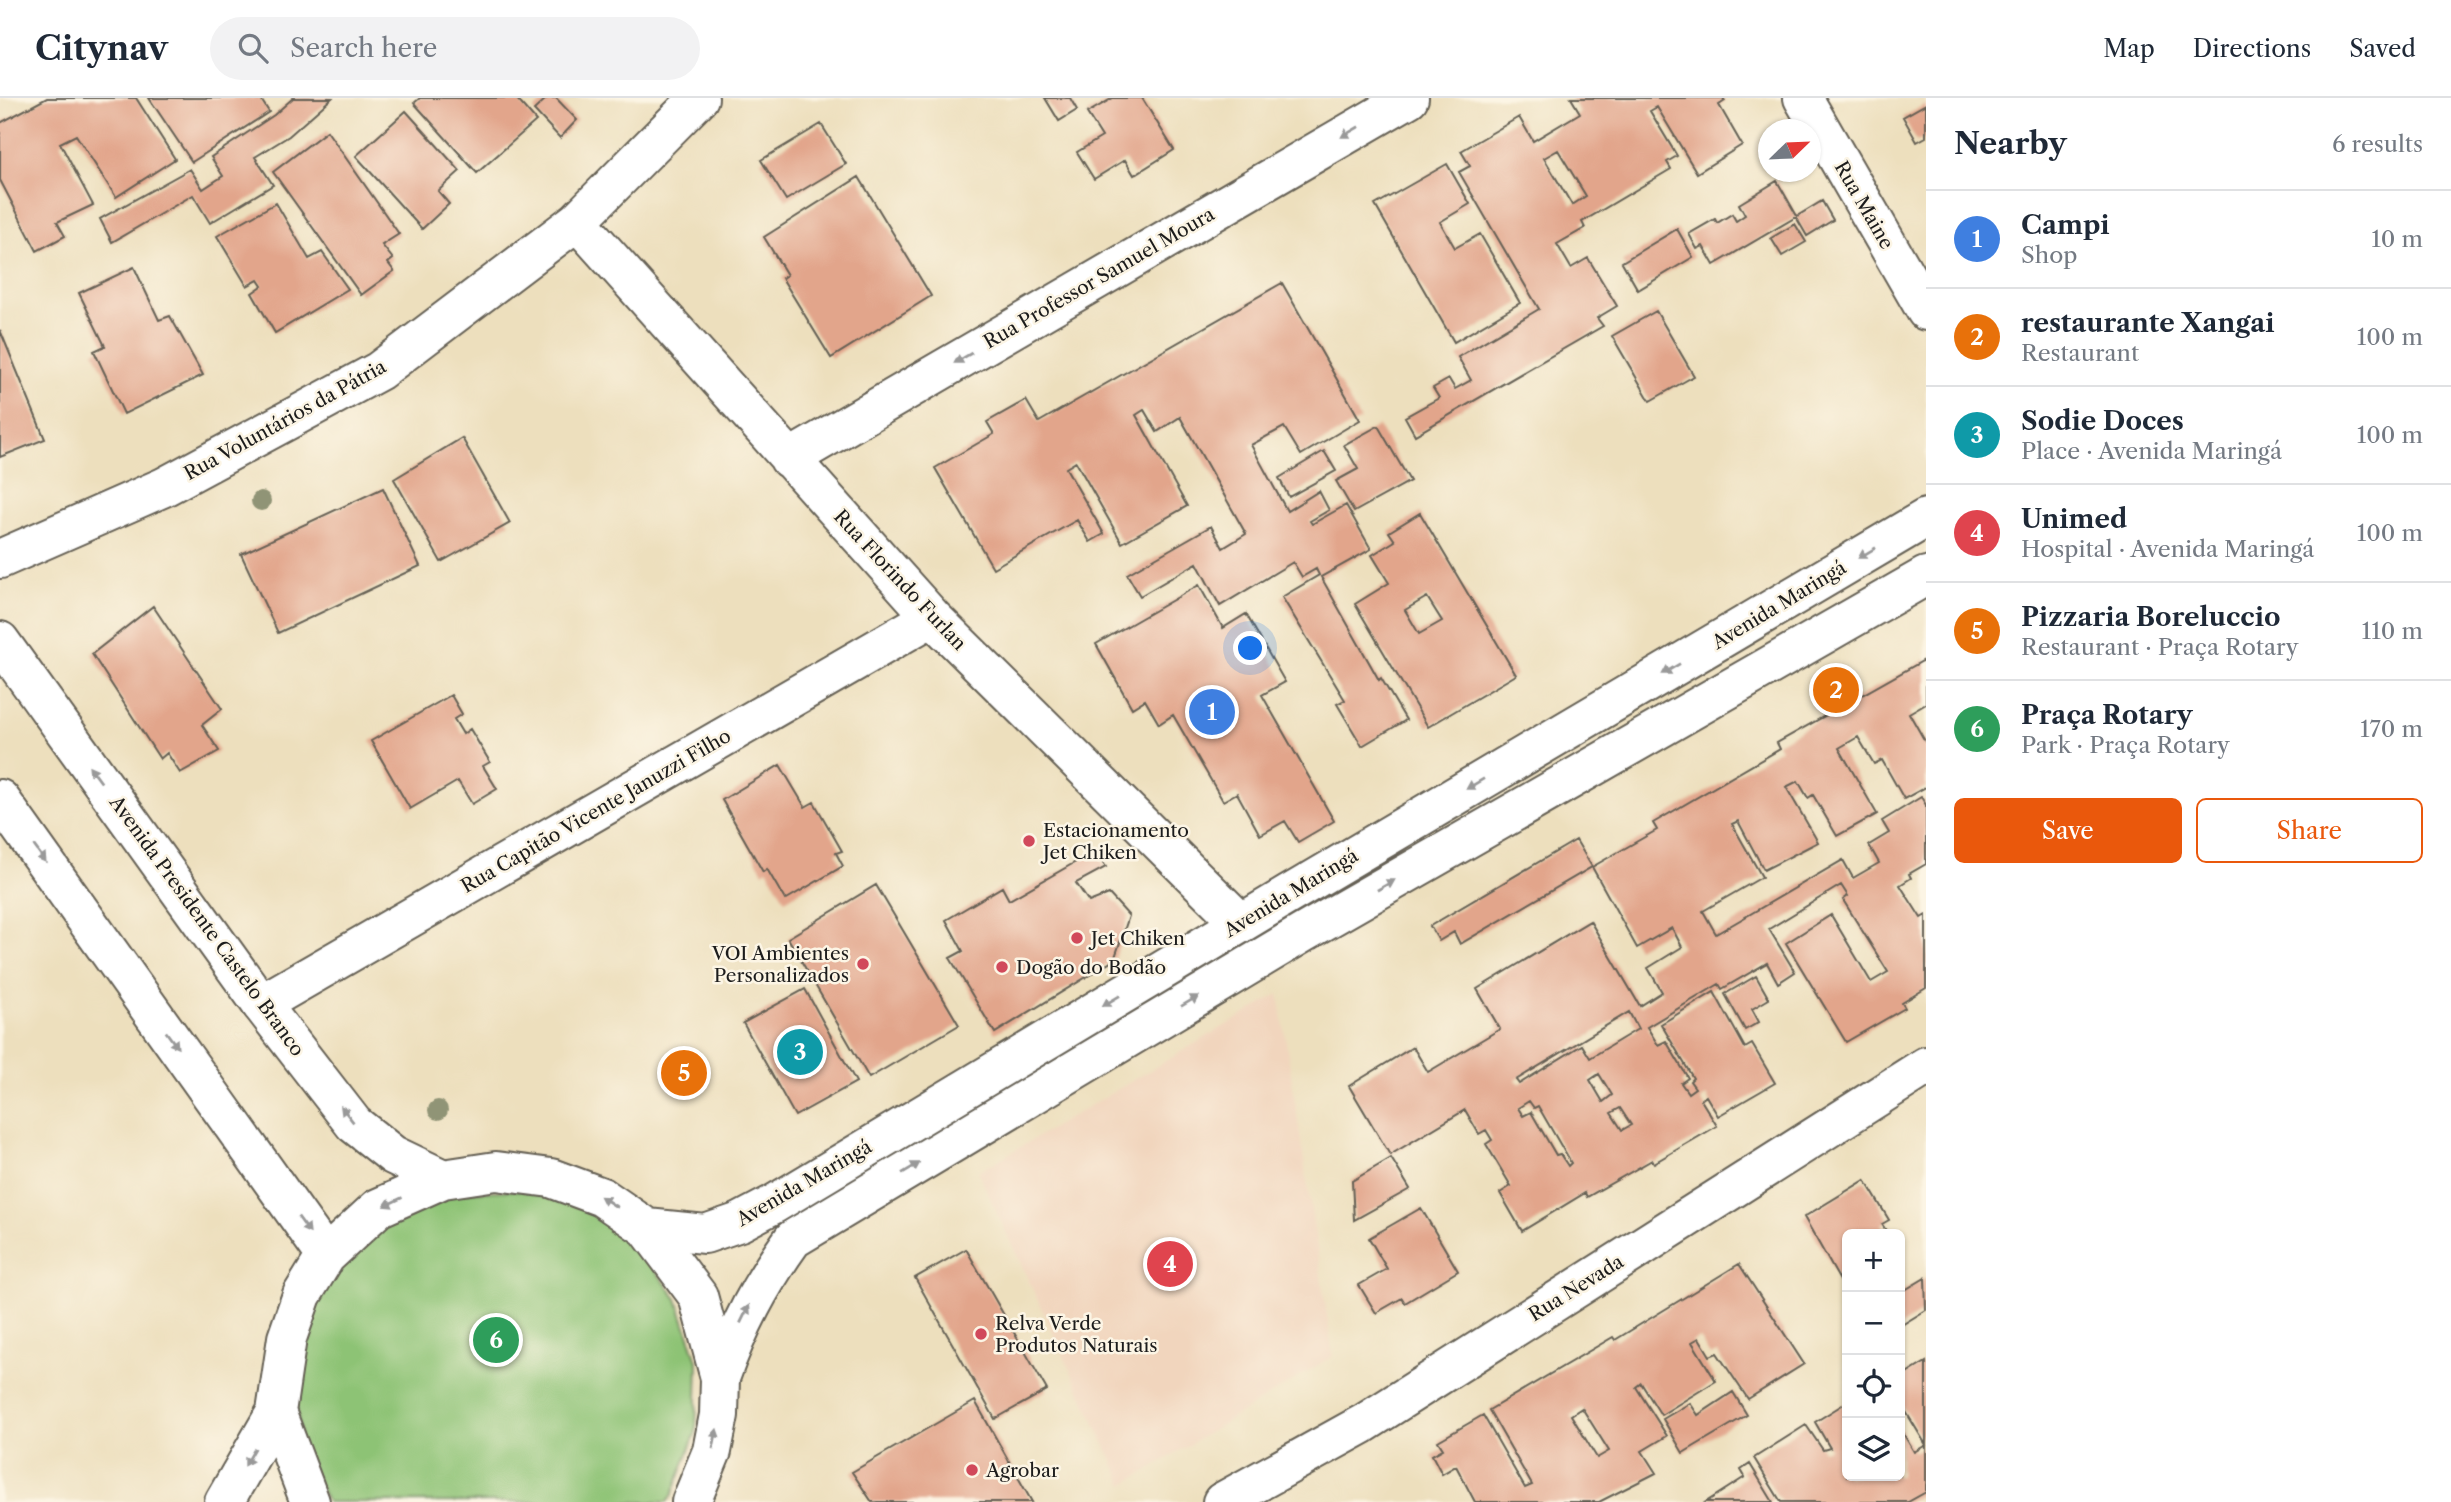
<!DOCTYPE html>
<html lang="en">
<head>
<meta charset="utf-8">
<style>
  body { margin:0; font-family:"Libre Caslon Text",serif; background:#f2f2f3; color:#1f2937 }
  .controls { position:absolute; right:21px; bottom:21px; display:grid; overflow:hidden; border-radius:10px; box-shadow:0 2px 5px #0004 }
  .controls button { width:63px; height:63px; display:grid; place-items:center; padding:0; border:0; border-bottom:2px solid #e0e1e3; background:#fff; color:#1f2937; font:35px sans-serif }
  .compass { position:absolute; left:1758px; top:21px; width:63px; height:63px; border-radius:50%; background:#fff; box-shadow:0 2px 5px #0004; rotate:67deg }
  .you { position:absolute; left:1251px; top:551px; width:24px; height:24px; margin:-18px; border:5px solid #fff; border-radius:50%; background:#1a73e8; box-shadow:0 0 0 10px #1a73e833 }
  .badge { display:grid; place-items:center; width:46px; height:46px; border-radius:50%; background:#ea580c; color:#fff; font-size:23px; font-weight:700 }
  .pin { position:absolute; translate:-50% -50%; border:4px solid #fff; box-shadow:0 2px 7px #0006 }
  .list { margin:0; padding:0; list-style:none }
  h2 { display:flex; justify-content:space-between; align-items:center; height:91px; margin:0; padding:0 28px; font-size:30px }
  h2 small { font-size:23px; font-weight:400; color:#747a83 }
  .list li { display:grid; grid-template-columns:46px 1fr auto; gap:21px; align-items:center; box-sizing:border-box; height:98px; padding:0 28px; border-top:2px solid #e0e1e3 }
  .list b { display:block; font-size:26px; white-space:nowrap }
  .list p { margin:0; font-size:23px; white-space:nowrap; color:#747a83 }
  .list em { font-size:23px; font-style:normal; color:#747a83 }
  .actions { display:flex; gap:14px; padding:21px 28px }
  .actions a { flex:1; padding:16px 0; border:2px solid #ea580c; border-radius:10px; text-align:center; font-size:24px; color:#ea580c }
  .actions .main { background:#ea580c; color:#fff }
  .icon { flex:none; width:38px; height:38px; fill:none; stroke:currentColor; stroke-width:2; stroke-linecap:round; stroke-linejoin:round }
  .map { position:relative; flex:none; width:1926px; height:1404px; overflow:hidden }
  header { display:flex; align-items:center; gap:42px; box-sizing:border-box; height:98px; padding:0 35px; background:#fff; border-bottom:2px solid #e0e1e3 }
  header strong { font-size:33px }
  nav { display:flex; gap:38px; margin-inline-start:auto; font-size:24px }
  .search { width:490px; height:63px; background:#f2f2f3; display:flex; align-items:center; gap:18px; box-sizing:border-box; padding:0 24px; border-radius:38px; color:#747a83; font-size:26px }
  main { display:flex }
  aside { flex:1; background:#fff }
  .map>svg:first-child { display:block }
</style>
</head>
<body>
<header>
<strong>Citynav</strong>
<div class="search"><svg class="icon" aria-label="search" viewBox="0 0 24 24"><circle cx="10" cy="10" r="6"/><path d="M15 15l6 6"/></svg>Search here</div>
<nav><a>Map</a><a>Directions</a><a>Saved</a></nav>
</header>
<main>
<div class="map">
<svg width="1926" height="1404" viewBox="0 0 1926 1404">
  <rect width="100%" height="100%" fill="#fcf5e5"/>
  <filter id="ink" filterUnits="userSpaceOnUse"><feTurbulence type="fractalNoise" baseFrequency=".0143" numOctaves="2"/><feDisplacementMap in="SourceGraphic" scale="14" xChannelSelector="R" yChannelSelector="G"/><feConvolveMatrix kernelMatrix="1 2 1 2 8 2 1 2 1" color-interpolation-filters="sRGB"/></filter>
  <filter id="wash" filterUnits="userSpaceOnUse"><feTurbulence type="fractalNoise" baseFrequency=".00686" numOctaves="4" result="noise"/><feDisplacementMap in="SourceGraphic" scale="28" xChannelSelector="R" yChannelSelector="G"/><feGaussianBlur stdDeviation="1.57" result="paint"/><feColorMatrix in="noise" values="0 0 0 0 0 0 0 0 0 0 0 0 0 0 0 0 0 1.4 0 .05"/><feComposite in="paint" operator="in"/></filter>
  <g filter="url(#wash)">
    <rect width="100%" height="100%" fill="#eddfbd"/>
    <path fill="#f1d5bd" d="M 1279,896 L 1333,1258 L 1124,1387 L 978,1074 Z"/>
    <path fill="#8dc375" stroke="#547048" stroke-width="2" d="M 520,1092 L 583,1110 L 637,1148 L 677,1201 L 698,1266 L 696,1334 L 672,1398 L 667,1404 L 327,1404 L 301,1347 L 294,1282 L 309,1217 L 343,1161 L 393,1118 L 455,1095 Z"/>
    <g id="blocks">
      <path fill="#e2a58b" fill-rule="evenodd" d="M 47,0 L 136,0 L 175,61 L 116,99 L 76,37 L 60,45 L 93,107 L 57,124 L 65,138 L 37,153 L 0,82 L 0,25 Z
        M 149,0 L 260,0 L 269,14 L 192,64 Z
        M 293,0 L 332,0 L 289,38 L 255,59 L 273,87 L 210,125 L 193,97 L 112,144 L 100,121 L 190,71 L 203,91 L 223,78 L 211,59 L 274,17 Z
        M 420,0 L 516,0 L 536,23 L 477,75 L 414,5 Z
        M 547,0 L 556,0 L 577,22 L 560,40 L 534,12 Z
        M 1045,0 L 1070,0 L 1077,12 L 1059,23 Z
        M 1113,0 L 1142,0 L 1174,52 L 1134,77 L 1125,62 L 1094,81 L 1077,54 L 1102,39 L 1087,15 Z
        M 1571,0 L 1723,0 L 1725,3 L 1719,7 L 1742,47 L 1697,75 L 1657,9 L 1650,13 L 1677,58 L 1667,64 L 1671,71 L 1582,124 L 1585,130 L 1557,146 L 1571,170 L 1588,160 L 1617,208 L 1597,220 L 1603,228 L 1415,337 L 1405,319 L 1439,300 L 1433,290 L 1449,281 L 1455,291 L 1471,282 L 1458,259 L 1539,211 L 1459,74 L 1470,68 L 1461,53 L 1519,19 L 1533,43 L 1580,15 ZM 1558,52 L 1586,98 L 1572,107 L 1544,60 Z
        M 1926,6 L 1926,39 L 1917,44 L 1903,19 Z
        M 406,13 L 460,73 L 438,93 L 449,106 L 422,131 L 356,58 Z
        M 821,26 L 846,66 L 786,102 L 761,62 Z
        M 327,33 L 399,136 L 382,147 L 393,161 L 388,165 L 394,173 L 361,197 L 273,74 Z
        M 1447,66 L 1470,106 L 1440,124 L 1455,150 L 1480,136 L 1520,205 L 1454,244 L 1375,107 Z
        M 859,79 L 931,198 L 831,260 L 782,180 L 787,177 L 764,139 Z
        M 1777,83 L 1797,118 L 1822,103 L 1833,122 L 1807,138 L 1796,119 L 1714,167 L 1703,148 L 1697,151 L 1689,136 L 1715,121 L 1717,125 L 1732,116 L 1736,123 L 1745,117 L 1739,106 Z
        M 276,105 L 309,161 L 322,154 L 348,191 L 275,235 L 252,195 L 262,188 L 258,182 L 247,188 L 217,138 Z
        M 1795,126 L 1806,144 L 1782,158 L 1771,140 Z
        M 1677,131 L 1693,159 L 1638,192 L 1622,164 Z
        M 134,169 L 159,222 L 170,218 L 203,277 L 124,316 L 94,253 L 105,248 L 79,195 Z
        M 1282,185 L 1360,322 L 1301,357 L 1284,329 L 1251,347 L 1287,413 L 1319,393 L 1329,412 L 1310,423 L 1312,426 L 1346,407 L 1371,451 L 1321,479 L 1379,582 L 1381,580 L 1406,622 L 1362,648 L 1337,606 L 1345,602 L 1282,499 L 1319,477 L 1316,471 L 1302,479 L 1293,464 L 1220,508 L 1197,465 L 1140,498 L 1127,476 L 1211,428 L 1223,450 L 1246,436 L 1180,319 L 1157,334 L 1144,312 L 1136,317 L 1187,408 L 1122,445 L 1076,364 L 1066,370 L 1104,436 L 1090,444 L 1077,422 L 993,470 L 935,370 L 994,336 L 987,324 L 1026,302 L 1039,324 Z
        M 1656,213 L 1694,278 L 1650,303 L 1612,238 Z
        M 0,232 L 45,341 L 0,359 Z
        M 1378,328 L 1410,383 L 1354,414 L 1336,383 L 1358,371 L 1344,347 Z
        M 462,340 L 510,425 L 441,464 L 394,381 Z
        M 1324,353 L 1336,373 L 1289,399 L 1279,380 Z
        M 383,390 L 420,468 L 278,535 L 241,456 Z
        M 1420,415 L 1516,577 L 1428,629 L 1355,506 L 1389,485 L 1372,457 L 1395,443 L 1389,434 ZM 1427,499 L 1442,523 L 1419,536 L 1405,512 Z
        M 1199,487 L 1223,530 L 1246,516 L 1285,584 L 1262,597 L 1334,723 L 1298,744 L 1285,723 L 1260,737 L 1237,695 L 1223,703 L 1173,617 L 1159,626 L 1145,602 L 1132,610 L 1096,546 Z
        M 153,508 L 222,611 L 202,627 L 219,653 L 180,675 L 167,655 L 160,661 L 92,556 Z
        M 1926,561 L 1926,605 L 1909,615 L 1926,645 L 1926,689 L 1904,701 L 1882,662 L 1874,666 L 1858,639 L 1839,650 L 1877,716 L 1837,738 L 1813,697 L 1808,700 L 1798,683 L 1786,689 L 1818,744 L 1764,772 L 1738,723 L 1732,726 L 1762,779 L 1703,813 L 1716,836 L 1843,762 L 1853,780 L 1879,765 L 1869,747 L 1889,735 L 1882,723 L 1921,699 L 1926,707 L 1926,766 L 1909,776 L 1911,780 L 1900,787 L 1921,820 L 1926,817 L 1926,890 L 1902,905 L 1905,910 L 1846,944 L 1786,845 L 1831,817 L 1871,884 L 1888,874 L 1843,802 L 1848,798 L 1841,787 L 1769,831 L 1795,874 L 1778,885 L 1767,865 L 1722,891 L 1719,886 L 1647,929 L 1658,947 L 1666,943 L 1688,980 L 1681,985 L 1688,995 L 1695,990 L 1690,983 L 1693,980 L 1661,926 L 1714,894 L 1745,950 L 1752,946 L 1775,985 L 1718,1018 L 1706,998 L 1701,1002 L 1717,1028 L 1654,1065 L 1652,1062 L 1587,1099 L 1585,1095 L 1522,1133 L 1500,1095 L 1511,1088 L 1486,1046 L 1492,1042 L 1486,1032 L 1479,1036 L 1465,1012 L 1390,1057 L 1349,988 L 1413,949 L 1428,974 L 1500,931 L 1477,891 L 1590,823 L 1640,908 L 1662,894 L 1648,870 L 1682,849 L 1672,830 L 1637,850 L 1592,769 L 1460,846 L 1454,834 L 1439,843 L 1430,828 L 1576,742 L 1592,769 L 1657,732 L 1653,725 L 1780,651 L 1777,645 ZM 1629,914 L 1638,931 L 1590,960 L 1582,947 L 1519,986 L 1516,982 ZM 1599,976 L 1612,997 L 1603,1004 L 1590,982 ZM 1529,1003 L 1534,1010 L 1538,1008 L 1571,1065 L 1568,1068 L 1560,1056 L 1556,1057 L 1531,1014 L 1523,1018 L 1518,1010 ZM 1620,1010 L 1631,1027 L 1622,1032 L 1611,1015 Z
        M 451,597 L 462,616 L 454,621 L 463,636 L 470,631 L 490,664 L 483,668 L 497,691 L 472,706 L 458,683 L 410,711 L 371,643 Z
        M 780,667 L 805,709 L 814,704 L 842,753 L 836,755 L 843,768 L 785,802 L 767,771 L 763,774 L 722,702 Z
        M 1095,753 L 1106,769 L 1076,785 L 1089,804 L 1109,796 L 1129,818 L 1114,862 L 995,935 L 950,860 L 963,853 L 946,822 L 1002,789 L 1009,802 Z
        M 876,787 L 959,927 L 869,980 L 788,840 Z
        M 1756,878 L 1769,901 L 1752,911 L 1759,924 L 1745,932 L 1725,896 Z
        M 805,891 L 856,984 L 795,1018 L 743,925 Z
        M 1391,1060 L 1410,1091 L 1354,1122 L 1352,1083 Z
        M 1865,1082 L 1889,1122 L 1882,1126 L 1888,1136 L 1847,1136 L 1847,1195 L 1804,1119 Z
        M 1421,1110 L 1458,1173 L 1405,1205 L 1402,1200 L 1376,1215 L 1359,1187 L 1387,1171 L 1369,1140 Z
        M 966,1151 L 1047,1292 L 995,1321 L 915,1180 Z
        M 1739,1166 L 1804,1266 L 1748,1301 L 1717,1255 L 1710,1258 L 1699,1240 L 1692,1244 L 1716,1283 L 1661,1317 L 1641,1285 L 1636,1289 L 1667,1338 L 1642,1353 L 1656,1375 L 1599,1404 L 1475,1404 L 1456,1368 L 1442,1376 L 1432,1357 L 1443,1351 L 1438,1343 L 1483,1317 L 1525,1390 L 1532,1387 L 1489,1312 L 1613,1239 L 1615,1242 ZM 1582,1310 L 1609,1353 L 1597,1360 L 1571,1317 Z
        M 1925,1180 L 1926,1212 L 1900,1228 L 1900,1195 Z
        M 1926,1264 L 1926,1394 L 1908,1404 L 1781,1404 L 1754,1360 L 1806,1327 L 1823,1352 L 1830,1350 L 1815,1324 L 1847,1304 L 1847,1378 L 1900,1378 L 1900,1330 L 1914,1354 L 1926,1347 L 1900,1304 L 1900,1280 Z
        M 1733,1294 L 1747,1317 L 1683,1355 L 1663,1321 L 1690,1305 L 1698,1317 Z
        M 975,1303 L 1032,1404 L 872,1404 L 852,1374 Z
        M 1750,1366 L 1773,1404 L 1706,1404 L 1745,1379 L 1741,1372 Z"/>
    </g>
  </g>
  <g filter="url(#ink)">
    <use href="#blocks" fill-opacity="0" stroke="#656054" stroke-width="2"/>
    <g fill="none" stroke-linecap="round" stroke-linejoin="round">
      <g stroke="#656054" stroke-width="42">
        <path id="street" d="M 1803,0 L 1926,213
          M 577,123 L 932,519 L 1241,825
          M 789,361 L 1409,0
          M 0,461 L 164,389 L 379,273 L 577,123 L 699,0
          M 261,906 L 932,519
          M 1222,1404 L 1363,1326 L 1926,968"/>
      </g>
      <g stroke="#656054" stroke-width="42">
        <path id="secondary" d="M 0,543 L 261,906 L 354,1026 L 393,1057 L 443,1081
          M 0,701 L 326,1158
          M 647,1130 L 705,1136 L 740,1124 L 774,1106 L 1288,797 L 1926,420
          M 720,1280 C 739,1227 760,1187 793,1141 L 1303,835 L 1926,478
          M 224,1404 L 276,1314
          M 310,1404 L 276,1314 L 287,1240 L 302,1197 L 326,1158 L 378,1110 L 443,1081 L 496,1073 L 551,1080 L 602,1099 L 647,1130 L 698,1198 L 720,1280 L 719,1317 L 712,1353 L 691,1404"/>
      </g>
      <use href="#street" stroke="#fff" stroke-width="38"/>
      <use href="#secondary" stroke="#fff" stroke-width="38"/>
    </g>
    <g fill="#909476">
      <circle cx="261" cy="403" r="10"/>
      <circle cx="438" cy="1012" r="10"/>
    </g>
    <defs><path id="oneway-solid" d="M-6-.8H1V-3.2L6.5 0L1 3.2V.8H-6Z" transform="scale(1.75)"/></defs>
    <g fill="#999">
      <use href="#oneway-solid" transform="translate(1350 34) rotate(150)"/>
      <use href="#oneway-solid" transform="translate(963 260) rotate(150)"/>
      <use href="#oneway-solid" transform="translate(1867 455) rotate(149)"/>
      <use href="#oneway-solid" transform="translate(1671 571) rotate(149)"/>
      <use href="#oneway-solid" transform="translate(95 676) rotate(-126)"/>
      <use href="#oneway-solid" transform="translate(1475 686) rotate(149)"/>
      <use href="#oneway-solid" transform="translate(40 756) rotate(54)"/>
      <use href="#oneway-solid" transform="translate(1386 787) rotate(-30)"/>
      <use href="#oneway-solid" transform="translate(1111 903) rotate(149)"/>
      <use href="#oneway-solid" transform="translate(1190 903) rotate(-31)"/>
      <use href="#oneway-solid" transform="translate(172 942) rotate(54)"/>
      <use href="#oneway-solid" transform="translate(347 1016) rotate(-128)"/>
      <use href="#oneway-solid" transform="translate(911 1070) rotate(-31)"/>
      <use href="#oneway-solid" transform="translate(393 1104) rotate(155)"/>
      <use href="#oneway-solid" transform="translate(609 1104) rotate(-147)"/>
      <use href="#oneway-solid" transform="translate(304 1127) rotate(54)"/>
      <use href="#oneway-solid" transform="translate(745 1216) rotate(-64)"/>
      <use href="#oneway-solid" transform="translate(715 1341) rotate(-79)"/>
      <use href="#oneway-solid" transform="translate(250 1359) rotate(120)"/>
    </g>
  </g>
  <g fill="#d1495b" stroke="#fcf5e5" stroke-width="2.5">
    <circle cx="1029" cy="743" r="7"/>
    <circle cx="1077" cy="840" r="7"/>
    <circle cx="863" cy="866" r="7"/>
    <circle cx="1002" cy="869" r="7"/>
    <circle cx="981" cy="1236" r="7"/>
    <circle cx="972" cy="1372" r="7"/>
  </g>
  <g text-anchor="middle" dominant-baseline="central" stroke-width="5" stroke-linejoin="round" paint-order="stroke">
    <g font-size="19" fill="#1c1c1c" stroke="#fcf5e5">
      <text transform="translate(1864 107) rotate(60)">Rua Maine</text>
      <text transform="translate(1099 180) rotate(-30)">Rua Professor Samuel Moura</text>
      <text transform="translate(285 322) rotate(-29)">Rua Voluntários da Pátria</text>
      <text transform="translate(900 482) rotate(47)">Rua Florindo Furlan</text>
      <text transform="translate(1779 507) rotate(-31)">Avenida Maringá</text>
      <text transform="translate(596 713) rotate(-30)">Rua Capitão Vicente Januzzi Filho</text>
      <text transform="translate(1291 795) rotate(-31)">Avenida Maringá</text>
      <text transform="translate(207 828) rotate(54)">Avenida Presidente Castelo Branco</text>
      <text transform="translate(804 1085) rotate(-30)">Avenida Maringá</text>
      <text transform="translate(1576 1190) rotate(-32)">Rua Nevada</text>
    </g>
    <g font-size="19" fill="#1c1c1c" stroke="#fcf5e5" text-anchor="start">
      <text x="1043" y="732">Estacionamento<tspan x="1043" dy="22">Jet Chiken</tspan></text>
      <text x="1091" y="840">Jet Chiken</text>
      <text x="849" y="855" text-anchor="end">VOI Ambientes<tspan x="849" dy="22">Personalizados</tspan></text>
      <text x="1016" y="869">Dogão do Bodão</text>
      <text x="995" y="1225">Relva Verde<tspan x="995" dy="22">Produtos Naturais</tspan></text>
      <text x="986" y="1372">Agrobar</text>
    </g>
  </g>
</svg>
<div class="controls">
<button>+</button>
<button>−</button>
<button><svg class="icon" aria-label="locate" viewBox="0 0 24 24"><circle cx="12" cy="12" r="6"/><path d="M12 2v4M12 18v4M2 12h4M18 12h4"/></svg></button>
<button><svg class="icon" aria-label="layers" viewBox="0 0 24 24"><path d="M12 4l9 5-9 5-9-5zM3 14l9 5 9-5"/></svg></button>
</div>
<svg class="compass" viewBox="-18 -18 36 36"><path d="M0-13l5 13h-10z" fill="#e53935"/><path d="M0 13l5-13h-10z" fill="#747a83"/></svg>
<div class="you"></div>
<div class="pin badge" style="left:1212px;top:614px;background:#3f7fe0">1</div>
<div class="pin badge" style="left:1836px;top:592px;background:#e8710a">2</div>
<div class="pin badge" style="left:800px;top:954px;background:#0f9aa8">3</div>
<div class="pin badge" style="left:1170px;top:1166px;background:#e0444e">4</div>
<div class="pin badge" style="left:684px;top:975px;background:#e8710a">5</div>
<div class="pin badge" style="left:496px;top:1242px;background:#2e9e5b">6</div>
</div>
<aside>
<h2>Nearby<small>6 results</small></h2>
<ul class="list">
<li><span class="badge" style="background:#3f7fe0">1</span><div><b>Campi</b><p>Shop</p></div><em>10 m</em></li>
<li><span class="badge" style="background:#e8710a">2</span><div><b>restaurante Xangai</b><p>Restaurant</p></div><em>100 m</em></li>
<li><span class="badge" style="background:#0f9aa8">3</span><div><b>Sodie Doces</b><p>Place · Avenida Maringá</p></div><em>100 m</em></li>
<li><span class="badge" style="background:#e0444e">4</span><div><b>Unimed</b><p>Hospital · Avenida Maringá</p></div><em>100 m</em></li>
<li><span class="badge" style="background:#e8710a">5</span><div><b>Pizzaria Boreluccio</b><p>Restaurant · Praça Rotary</p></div><em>110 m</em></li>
<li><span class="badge" style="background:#2e9e5b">6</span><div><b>Praça Rotary</b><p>Park · Praça Rotary</p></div><em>170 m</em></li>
</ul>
<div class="actions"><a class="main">Save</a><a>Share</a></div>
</aside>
</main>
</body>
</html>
